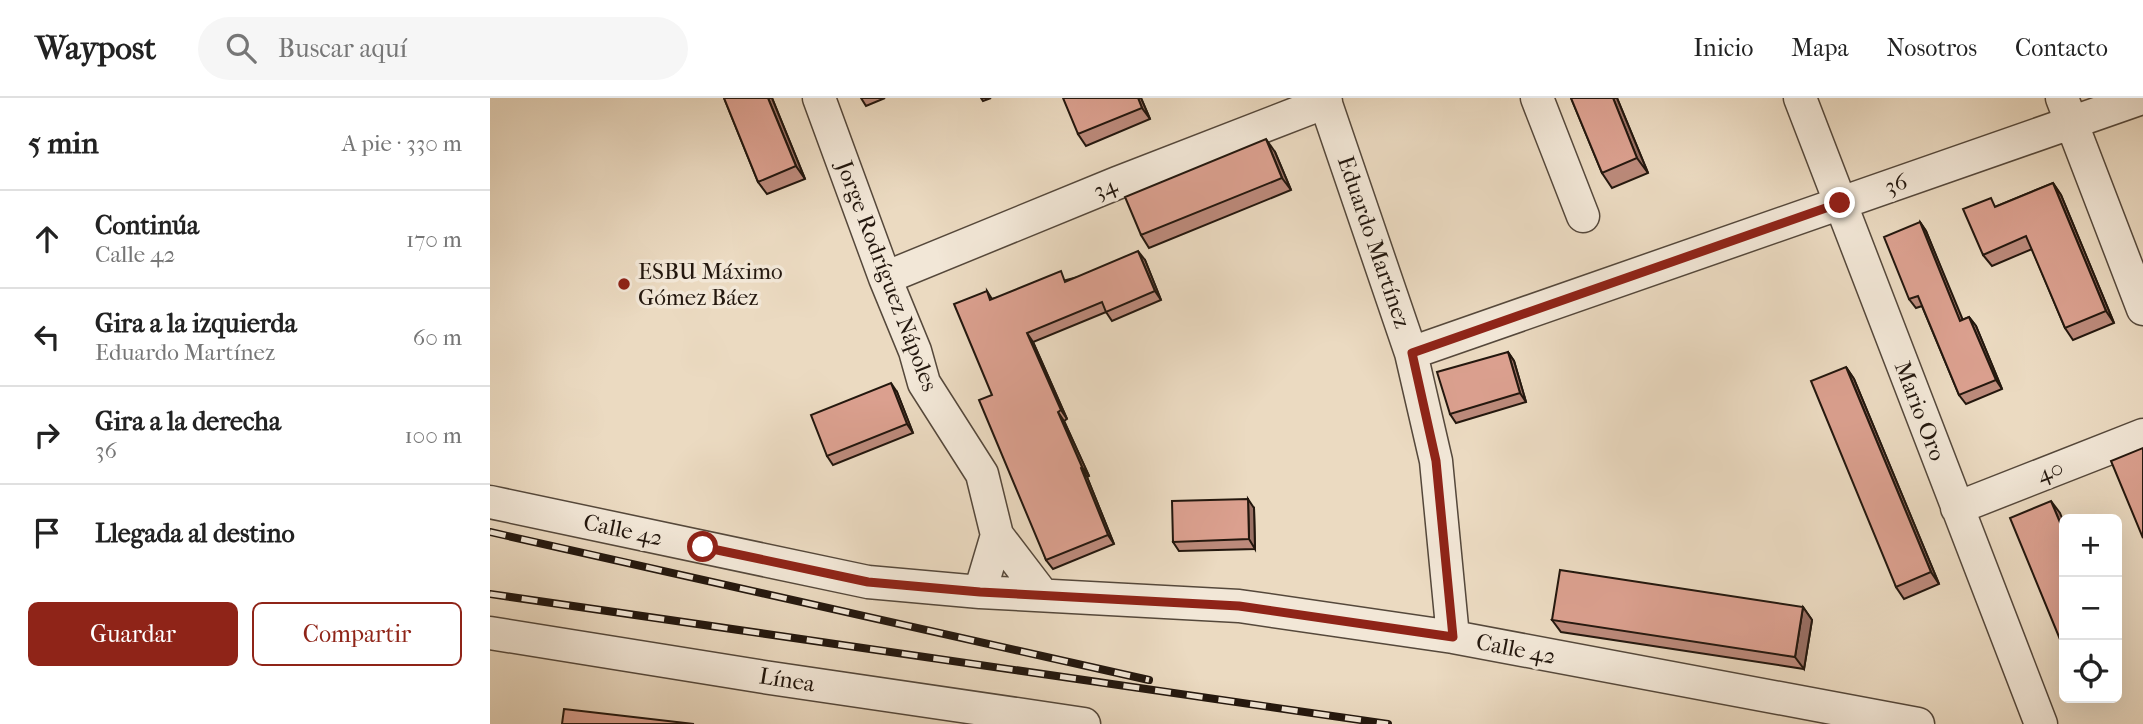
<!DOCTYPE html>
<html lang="es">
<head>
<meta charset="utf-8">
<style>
  body { margin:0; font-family:"IM FELL French Canon",serif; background:#f6f6f6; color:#222 }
  .controls { position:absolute; right:21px; bottom:21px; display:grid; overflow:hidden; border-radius:10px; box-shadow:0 7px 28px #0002 }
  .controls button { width:63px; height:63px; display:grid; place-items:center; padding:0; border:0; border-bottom:2px solid #e0e0e0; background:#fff; color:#222; font:35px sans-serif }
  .stop { position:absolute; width:21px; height:21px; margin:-16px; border:5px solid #8f2418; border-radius:50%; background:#fff }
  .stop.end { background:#8f2418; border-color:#fff; box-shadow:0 2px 7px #0008 }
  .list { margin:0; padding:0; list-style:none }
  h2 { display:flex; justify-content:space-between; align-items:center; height:91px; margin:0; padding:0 28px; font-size:30px }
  h2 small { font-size:23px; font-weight:400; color:#767676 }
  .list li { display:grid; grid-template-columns:46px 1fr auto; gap:21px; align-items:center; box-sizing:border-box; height:98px; padding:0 28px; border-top:2px solid #e0e0e0 }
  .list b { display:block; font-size:26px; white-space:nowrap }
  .list p { margin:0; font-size:23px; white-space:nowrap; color:#767676 }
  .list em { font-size:23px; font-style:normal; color:#767676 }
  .actions { display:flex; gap:14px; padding:21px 28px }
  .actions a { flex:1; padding:16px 0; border:2px solid #8f2418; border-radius:10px; text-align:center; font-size:24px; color:#8f2418 }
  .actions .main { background:#8f2418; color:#fff }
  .icon { flex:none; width:38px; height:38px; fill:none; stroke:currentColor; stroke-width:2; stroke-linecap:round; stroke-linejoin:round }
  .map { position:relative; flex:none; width:1653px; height:626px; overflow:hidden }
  header { display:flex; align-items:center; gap:42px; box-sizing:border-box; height:98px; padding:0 35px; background:#fff; border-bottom:2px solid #e0e0e0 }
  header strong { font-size:33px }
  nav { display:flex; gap:38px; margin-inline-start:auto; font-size:24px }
  .search { width:490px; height:63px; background:#f6f6f6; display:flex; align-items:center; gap:18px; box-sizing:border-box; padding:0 24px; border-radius:38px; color:#767676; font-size:26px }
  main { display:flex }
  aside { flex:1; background:#fff }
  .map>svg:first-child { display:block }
</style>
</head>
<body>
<header>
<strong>Waypost</strong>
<div class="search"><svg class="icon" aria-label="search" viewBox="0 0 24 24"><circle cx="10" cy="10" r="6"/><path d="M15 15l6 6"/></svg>Buscar aquí</div>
<nav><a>Inicio</a><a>Mapa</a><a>Nosotros</a><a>Contacto</a></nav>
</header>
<main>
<aside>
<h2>5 min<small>A pie · 330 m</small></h2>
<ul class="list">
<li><svg class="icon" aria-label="ahead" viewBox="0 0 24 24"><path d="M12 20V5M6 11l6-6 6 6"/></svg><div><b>Continúa</b><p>Calle 42</p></div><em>170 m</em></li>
<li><svg class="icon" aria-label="left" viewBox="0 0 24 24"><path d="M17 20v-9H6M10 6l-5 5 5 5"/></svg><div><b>Gira a la izquierda</b><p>Eduardo Martínez</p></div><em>60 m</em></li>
<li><svg class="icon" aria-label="right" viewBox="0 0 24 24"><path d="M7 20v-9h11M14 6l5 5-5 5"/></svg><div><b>Gira a la derecha</b><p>36</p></div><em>100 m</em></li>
<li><svg class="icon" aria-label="arrive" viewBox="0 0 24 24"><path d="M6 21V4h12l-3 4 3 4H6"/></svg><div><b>Llegada al destino</b></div></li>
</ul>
<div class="actions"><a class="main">Guardar</a><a>Compartir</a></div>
</aside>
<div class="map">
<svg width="1653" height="626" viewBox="0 0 1653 626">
  <rect width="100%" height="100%" fill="#ebdac1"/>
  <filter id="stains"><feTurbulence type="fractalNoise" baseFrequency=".00286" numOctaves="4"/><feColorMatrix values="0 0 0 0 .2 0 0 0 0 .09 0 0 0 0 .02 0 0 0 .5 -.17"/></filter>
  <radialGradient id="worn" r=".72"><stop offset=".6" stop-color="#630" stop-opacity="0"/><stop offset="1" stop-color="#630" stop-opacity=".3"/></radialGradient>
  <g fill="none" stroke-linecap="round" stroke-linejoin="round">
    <g stroke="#55483b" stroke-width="35">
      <path id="minor" d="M 329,0 L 395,180 L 425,253 L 434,285 L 492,376 L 507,437 L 552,496
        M 834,0 L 921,255 L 946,363 L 963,539
        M 1047,0 L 1093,118
        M 1310,0 L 1551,626
        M 1572,0 L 1653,211
        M 395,180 L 627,85 L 836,4
        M 921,255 L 1652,0
        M 0,404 L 378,484 L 490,494 L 749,508 L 963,539 L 1428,626
        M 1467,410 L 1653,337
        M 490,494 L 507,437
        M 0,535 L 274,579 L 594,626"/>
    </g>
    <use href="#minor" stroke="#f2e7d7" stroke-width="32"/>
    <g stroke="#23170e" stroke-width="8">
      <path id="rail" d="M 0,434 L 659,582
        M 0,496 L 898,626"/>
    </g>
    <use href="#rail" stroke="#f2e7d7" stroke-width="5" stroke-dasharray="16" stroke-linecap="butt"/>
  </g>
  <path fill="#bc8a7b" stroke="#23170e" stroke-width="2" d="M 234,0 L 282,0 L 315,81 L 277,96 L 268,84 Z
    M 371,0 L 395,0 L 376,8 Z
    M 491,0 L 501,0 L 493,3 Z
    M 651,0 L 660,21 L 596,48 L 588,36 Z
    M 1081,0 L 1127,0 L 1158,75 L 1122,90 L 1112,75 Z
    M 785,54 L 801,92 L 659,150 L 651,137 Z
    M 1563,85 L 1571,97 L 1624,225 L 1583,242 L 1575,230 L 1542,151 L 1502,168 L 1493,157 L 1507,108 Z
    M 1430,124 L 1436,133 L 1472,222 L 1479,219 L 1486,228 L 1512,291 L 1476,306 L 1469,297 L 1432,208 L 1426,210 L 1419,201 Z
    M 655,162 L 671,202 L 622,223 L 616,214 L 543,244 L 577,321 L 574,323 L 599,378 L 597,379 L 624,446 L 563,471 L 556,462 L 502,297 L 497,193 L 502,201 Z
    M 1018,254 L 1024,263 L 1036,304 L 966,325 L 960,316 Z
    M 1356,269 L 1364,281 L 1449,486 L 1414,501 L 1406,489 Z
    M 407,294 L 423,335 L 343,367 L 337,358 Z
    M 764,410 L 765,451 L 689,453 L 683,444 Z
    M 1313,509 L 1322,522 L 1314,571 L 1071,534 L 1062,522 Z"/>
  <path fill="#997064" stroke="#23170e" stroke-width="2" d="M 278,0 L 282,0 L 315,81 L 306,68 Z
    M 648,0 L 651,0 L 660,21 L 652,10 Z
    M 1123,0 L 1127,0 L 1158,75 L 1147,60 Z
    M 776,41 L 785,54 L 801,92 L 792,80 Z
    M 1563,85 L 1571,97 L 1624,225 L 1616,213 Z
    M 1430,124 L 1436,133 L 1477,232 L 1470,223 Z
    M 648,153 L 655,162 L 671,202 L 665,193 Z
    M 1479,219 L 1486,228 L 1512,291 L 1506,282 Z
    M 537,235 L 543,244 L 577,321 L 571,312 Z
    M 1018,254 L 1024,263 L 1036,304 L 1030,295 Z
    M 1356,269 L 1364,281 L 1449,486 L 1441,474 Z
    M 401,285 L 407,294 L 423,335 L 417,326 Z
    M 568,314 L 574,323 L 599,378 L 592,369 Z
    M 591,370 L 597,379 L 624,446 L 618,437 Z
    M 758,401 L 764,410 L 765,451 L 759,441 Z
    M 1561,403 L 1570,415 L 1574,425 L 1574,434 Z
    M 1313,509 L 1322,522 L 1314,571 L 1305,559 Z"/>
  <path fill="#dba08f" stroke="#23170e" stroke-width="2" d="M 234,0 L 278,0 L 306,68 L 268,84 Z
    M 573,0 L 648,0 L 652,10 L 588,36 Z
    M 1081,0 L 1123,0 L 1147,60 L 1112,75 Z
    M 776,41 L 792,80 L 651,137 L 635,99 Z
    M 1563,85 L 1616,213 L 1575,230 L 1536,138 L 1493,157 L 1473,111 L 1501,100 L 1505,109 Z
    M 1430,124 L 1470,223 L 1479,219 L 1506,282 L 1469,297 L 1428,198 L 1419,201 L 1394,139 Z
    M 648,153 L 665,193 L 616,214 L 612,204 L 537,235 L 571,312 L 568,314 L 592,369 L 591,370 L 618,437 L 556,462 L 489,302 L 502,297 L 464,206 L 497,193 L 500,202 L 571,173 L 575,184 Z
    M 1018,254 L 1030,295 L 960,316 L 947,274 Z
    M 1356,269 L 1441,474 L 1406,489 L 1321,283 Z
    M 401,285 L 417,326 L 337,358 L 321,317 Z
    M 1653,350 L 1653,440 L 1621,363 Z
    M 758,401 L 759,441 L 683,444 L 682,403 Z
    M 1561,403 L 1574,434 L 1574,551 L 1520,420 Z
    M 1070,472 L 1313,509 L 1305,559 L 1062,522 Z
    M 74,611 L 204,626 L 72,626 Z"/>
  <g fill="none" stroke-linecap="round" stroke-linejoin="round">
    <path stroke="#8f2418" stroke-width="9" d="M 213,449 L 378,484 L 490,494 L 749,508 L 963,539 L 946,363 L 922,255 L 1350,105"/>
  </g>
  <circle fill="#8f2418" stroke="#f2e7d7" stroke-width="2.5" cx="134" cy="186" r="7"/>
  <g text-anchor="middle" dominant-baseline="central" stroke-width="7" stroke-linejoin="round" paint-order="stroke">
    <g font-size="23" fill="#23170e" stroke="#f2e7d7">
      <text transform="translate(1406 86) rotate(-19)">36</text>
      <text transform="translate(615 90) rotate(-22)">34</text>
      <text transform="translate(884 144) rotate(71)">Eduardo Martínez</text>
      <text transform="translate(397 178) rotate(69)">Jorge Rodríguez Nápoles</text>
      <text transform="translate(1430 313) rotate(69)">Mario Oro</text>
      <text transform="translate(1560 373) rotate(-21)">40</text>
      <text transform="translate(133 432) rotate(12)">Calle 42</text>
      <text transform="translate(1026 551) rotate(11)">Calle 42</text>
      <text transform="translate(297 582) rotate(9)">Línea</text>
    </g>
    <g font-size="23" fill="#23170e" stroke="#f2e7d7" text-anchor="start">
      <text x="148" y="173">ESBU Máximo<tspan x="148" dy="26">Gómez Báez</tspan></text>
    </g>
  </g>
  <rect width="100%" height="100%" filter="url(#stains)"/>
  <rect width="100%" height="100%" fill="url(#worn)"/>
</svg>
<div class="controls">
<button>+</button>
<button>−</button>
<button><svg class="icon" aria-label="locate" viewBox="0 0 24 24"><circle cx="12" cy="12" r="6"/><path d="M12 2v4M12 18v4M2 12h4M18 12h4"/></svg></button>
</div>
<div class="stop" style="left:213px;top:449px"></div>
<div class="stop end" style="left:1350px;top:105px"></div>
</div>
</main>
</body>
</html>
